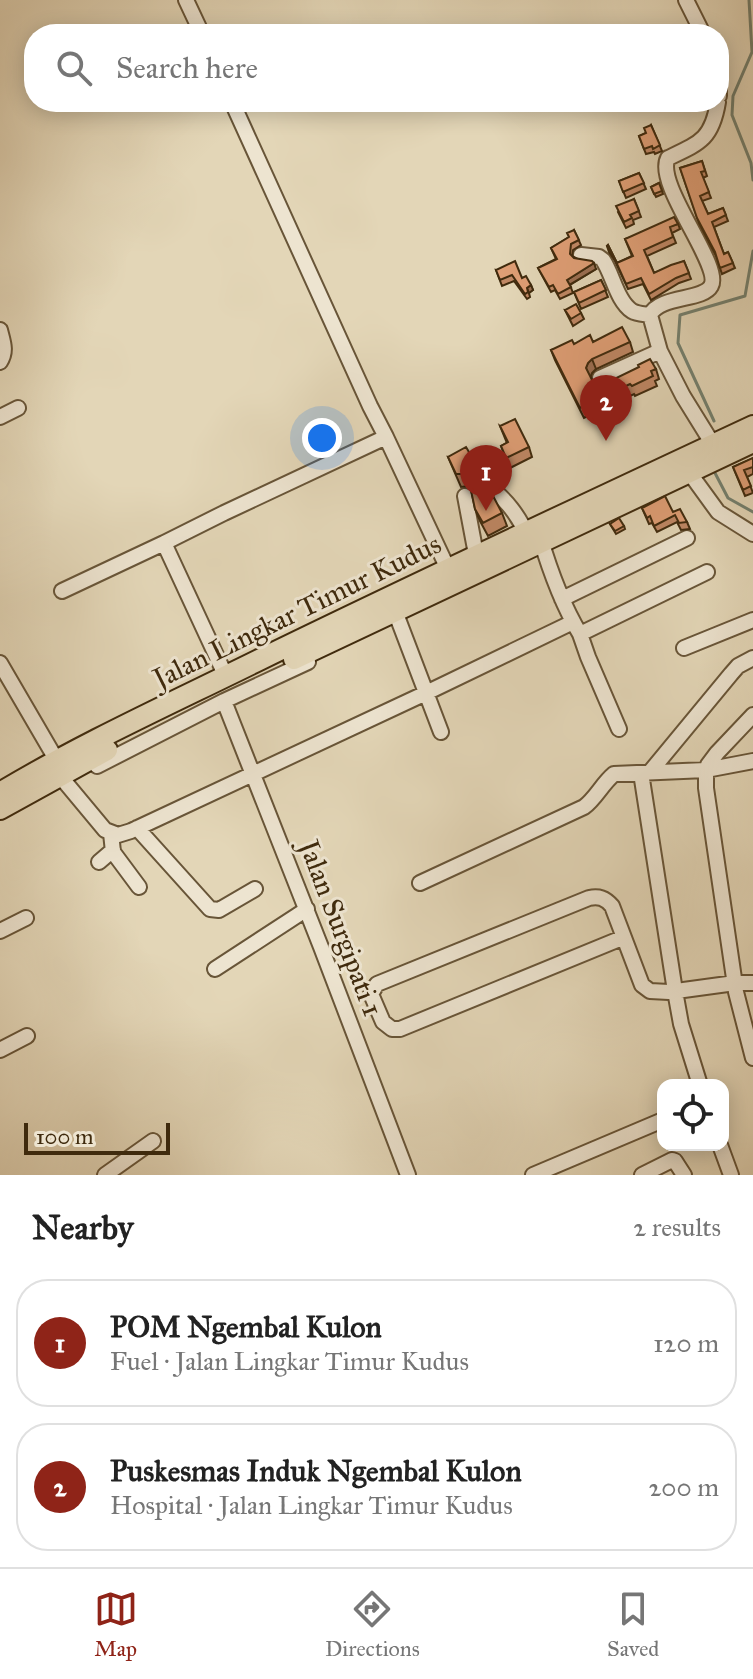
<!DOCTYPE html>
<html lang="en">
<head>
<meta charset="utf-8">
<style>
  body { margin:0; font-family:"IM FELL Great Primer",serif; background:#f2f2f2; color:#222 }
  .controls { position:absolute; right:24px; bottom:24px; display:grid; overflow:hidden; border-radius:16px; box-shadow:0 4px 20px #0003 }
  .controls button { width:72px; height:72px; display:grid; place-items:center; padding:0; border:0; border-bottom:2px solid #e0e0e0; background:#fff; color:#222; font:40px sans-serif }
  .scale { position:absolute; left:24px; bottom:20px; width:146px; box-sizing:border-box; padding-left:8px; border:4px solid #3f2a0d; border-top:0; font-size:22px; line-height:28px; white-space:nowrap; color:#3f2a0d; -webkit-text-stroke:6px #ede4d0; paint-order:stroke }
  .you { position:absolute; left:322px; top:438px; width:28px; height:28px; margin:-20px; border:6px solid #fff; border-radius:50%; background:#1a73e8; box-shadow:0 0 0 12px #1a73e833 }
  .badge { display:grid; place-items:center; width:52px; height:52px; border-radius:50%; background:#8f2418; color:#fff; font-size:26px; font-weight:700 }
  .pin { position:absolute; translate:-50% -66px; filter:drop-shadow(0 2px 4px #0008) }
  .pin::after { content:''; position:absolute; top:42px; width:28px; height:24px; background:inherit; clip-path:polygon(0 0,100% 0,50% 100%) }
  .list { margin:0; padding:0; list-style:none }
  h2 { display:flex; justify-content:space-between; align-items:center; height:104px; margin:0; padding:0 32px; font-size:34px }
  h2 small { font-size:26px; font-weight:400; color:#767676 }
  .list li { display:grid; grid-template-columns:52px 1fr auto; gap:24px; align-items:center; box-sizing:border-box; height:128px; margin:0 16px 16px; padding:0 16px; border:2px solid #e0e0e0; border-radius:32px }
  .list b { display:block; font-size:30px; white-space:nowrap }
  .list p { margin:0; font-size:26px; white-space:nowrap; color:#767676 }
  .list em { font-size:26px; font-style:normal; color:#767676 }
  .icon { flex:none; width:44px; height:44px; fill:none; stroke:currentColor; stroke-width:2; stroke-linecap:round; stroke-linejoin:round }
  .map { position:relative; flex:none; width:753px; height:1175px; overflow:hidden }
  .search { position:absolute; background:#fff; box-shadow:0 4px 20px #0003; left:24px; right:24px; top:24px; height:88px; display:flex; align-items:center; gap:20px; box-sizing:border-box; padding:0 28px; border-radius:32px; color:#767676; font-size:30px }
  .sheet { height:392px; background:#fff }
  nav { display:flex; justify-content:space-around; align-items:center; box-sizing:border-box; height:112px; border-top:2px solid #e0e0e0; background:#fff; font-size:22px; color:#767676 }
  nav a { display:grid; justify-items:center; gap:4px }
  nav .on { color:#8f2418 }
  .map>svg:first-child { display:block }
</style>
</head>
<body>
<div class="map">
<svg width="753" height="1175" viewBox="0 0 753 1175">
  <rect width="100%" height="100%" fill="#e3d6b7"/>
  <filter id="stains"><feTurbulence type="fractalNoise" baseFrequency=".0025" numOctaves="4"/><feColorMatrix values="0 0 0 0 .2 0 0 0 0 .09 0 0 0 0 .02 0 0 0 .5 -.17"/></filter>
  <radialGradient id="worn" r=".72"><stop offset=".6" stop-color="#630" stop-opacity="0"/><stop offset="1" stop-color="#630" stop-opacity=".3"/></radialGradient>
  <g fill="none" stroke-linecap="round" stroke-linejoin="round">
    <path stroke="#73806f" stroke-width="3" d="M 749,0 L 752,52 L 733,96 L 732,115 L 751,163 L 753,180
      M 714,421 L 678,343 L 680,315 L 745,296 L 753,251
      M 715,473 L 728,498 L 753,512"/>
    <g stroke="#685538" stroke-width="18">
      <path id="minor" d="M 186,0 L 202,34
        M 686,0 L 703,34
        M 719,80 L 719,96
        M 232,102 L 370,406 L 386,437
        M 581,255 L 599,257 L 603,260 C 613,275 617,301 632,311 C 637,314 644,314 650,315
        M 0,330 C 3,342 7,351 0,362
        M 600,378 L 660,351
        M 0,417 L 18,408
        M 709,438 L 683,396 L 660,351 L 650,315 C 660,295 703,301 711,286 C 723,266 654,184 668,158 C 700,143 712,139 718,102
        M 694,479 L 718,512 L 753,534
        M 485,485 C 505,496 520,518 529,539
        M 465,496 L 475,549 L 480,561
        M 540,537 C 550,571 562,604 580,634 L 707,572
        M 164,543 L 224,513 L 386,437 L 448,569
        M 62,591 L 164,543 L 222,668
        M 562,599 L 687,538
        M 398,619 L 441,732
        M 580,634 L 588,657 L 619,729
        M 684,648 L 753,620
        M 0,663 L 53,754
        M 224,701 L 321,947 L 408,1175
        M 753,715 L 717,753 L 708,765 L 706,770 L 706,788 L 736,992 L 753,1058
        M 97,766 L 224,701 L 308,662
        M 650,772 L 731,674 L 738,666 L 753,658
        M 641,773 L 675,991 L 681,1024 L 700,1085
        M 65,782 L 105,830 L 118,835 L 131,831 L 426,693 L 573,622
        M 137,828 L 210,909 L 219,910 L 255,889
        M 111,833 L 113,852 L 139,887
        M 99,862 L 113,850
        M 420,883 L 584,807 C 596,798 602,784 614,774 L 706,770 L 753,761
        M 0,931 L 26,918
        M 622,938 L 400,1029 L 392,1029 L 383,1022 L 371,994 L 377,984 L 589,898 C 599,896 605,898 612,906 L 642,985 L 650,991 L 669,992 L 735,983 L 753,983
        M 215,969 L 307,909
        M 0,1050 L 27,1036
        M 720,1145 L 731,1175
        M 105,1175 L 153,1141
        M 533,1175 L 663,1120
        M 642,1175 L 672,1160 L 675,1161 L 684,1175"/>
    </g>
    <g stroke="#3f2a0d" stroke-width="24">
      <path id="highway" d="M 294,659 L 753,442
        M 0,793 C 83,743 172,703 259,660 C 423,580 588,503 753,426
        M 0,809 L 107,750"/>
    </g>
    <use href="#minor" stroke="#ede4d0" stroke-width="14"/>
    <use href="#highway" stroke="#e3d6b7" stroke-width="20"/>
  </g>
  <path fill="#c08865" stroke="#3f2a0d" stroke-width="2" d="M 651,125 L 662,151 L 655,154 L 654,152 L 646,154 L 639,136 L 646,133 Z
    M 702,161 L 707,176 L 703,178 L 711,198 L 702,201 L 708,214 L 723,208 L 728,221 L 714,227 L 724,254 L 728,252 L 735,268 L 722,274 L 716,256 L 699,223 L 680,168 Z
    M 639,173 L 646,189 L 626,198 L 619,181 Z
    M 659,183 L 663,194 L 656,197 L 651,187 Z
    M 634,199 L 641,217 L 633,220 L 634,224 L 626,228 L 618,212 Z
    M 678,224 L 680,229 L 672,233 L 676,243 L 647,256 L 654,273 L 684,261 L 691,279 L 679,283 L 651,300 L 643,284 L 628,289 L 615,261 L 609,252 L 607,246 L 608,245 L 617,263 L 632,256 L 625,239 Z
    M 574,230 L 581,245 L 573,250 L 572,256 L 596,269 L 570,285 L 573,293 L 560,299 L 555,290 L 551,292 L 538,268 L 556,259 L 551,248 L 569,237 Z
    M 496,270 L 522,278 L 531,285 L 533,290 L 529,293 L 530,297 L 527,299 L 514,281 L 502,286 Z
    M 601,280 L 608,297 L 581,309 L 574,292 Z
    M 565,310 L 581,313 L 584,319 L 573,326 Z
    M 593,342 L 630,342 L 633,352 L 596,369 L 592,373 L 590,376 L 596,388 L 656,369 L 659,379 L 655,381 L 657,386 L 635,396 L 634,394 L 584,418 L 555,360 L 551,350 L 574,344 Z
    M 500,426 L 529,447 L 532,457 L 510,468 L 501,446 L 507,443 Z
    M 448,457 L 476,464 L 480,476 L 477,481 L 502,513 L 507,526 L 488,536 L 480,521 L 475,509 L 471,489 L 468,486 L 461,487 Z
    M 753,458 L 753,474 L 747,477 L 753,493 L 745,496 L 733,467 Z
    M 642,508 L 673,512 L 687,522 L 690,529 L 681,530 L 677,522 L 657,532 L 652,523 L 649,524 Z
    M 610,524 L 624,526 L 625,529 L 616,534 Z"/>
  <path fill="#9c6f52" stroke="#3f2a0d" stroke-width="2" d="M 594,263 L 596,269 L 569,285 L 567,280 Z
    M 531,285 L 533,290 L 529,293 L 527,288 Z
    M 592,359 L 596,369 L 592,373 L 590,378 L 586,368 L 588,363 Z
    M 476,464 L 480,476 L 475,484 L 477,490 L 470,471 Z"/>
  <path fill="#df9e75" stroke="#3f2a0d" stroke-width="2" d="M 651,125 L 660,145 L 653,149 L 652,146 L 644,149 L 639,136 L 646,133 L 644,128 Z
    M 702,161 L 705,171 L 701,172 L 709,192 L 700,196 L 708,214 L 723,208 L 726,215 L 712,222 L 724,254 L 728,252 L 733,263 L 720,268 L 715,252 L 697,218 L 680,168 Z
    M 639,173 L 644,183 L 623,192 L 619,181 Z
    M 659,183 L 662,191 L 654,194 L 651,187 Z
    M 634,199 L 639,211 L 630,215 L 632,218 L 624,222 L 616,206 Z
    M 674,217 L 678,224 L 670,227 L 673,237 L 644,250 L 654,273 L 671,265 L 684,261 L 689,273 L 676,278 L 649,294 L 641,278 L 626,284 L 613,255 L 607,246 L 608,245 L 617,263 L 633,256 L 625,239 Z
    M 574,230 L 579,240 L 571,244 L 570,254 L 574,258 L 592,261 L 594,263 L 567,280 L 571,287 L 558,294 L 553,285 L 549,287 L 538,268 L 557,259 L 551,248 L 569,237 L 567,233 Z
    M 515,261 L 522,278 L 526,276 L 531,285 L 527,288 L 528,292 L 525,294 L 512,275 L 500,280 L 496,270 Z
    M 601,280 L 606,290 L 579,303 L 574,292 Z
    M 576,304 L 581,313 L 571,319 L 565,310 Z
    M 622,327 L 630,342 L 592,359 L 588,363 L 586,368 L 596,388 L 639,367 L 638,365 L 650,359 L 656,369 L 651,371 L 653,376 L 632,386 L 630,384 L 580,408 L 551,350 L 572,340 L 574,344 L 590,335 L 593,342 Z
    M 515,419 L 529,447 L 506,458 L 501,446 L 508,442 L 500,426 Z
    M 466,447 L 476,464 L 470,471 L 472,477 L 492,494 L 502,513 L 483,523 L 475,509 L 468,477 L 463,474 L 456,474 L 448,457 Z
    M 753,458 L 753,467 L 744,470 L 751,486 L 743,490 L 733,467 Z
    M 665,496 L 673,512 L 680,509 L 687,522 L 679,523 L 675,515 L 654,526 L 650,516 L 647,518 L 642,508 Z
    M 619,518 L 624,526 L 615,531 L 610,524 Z"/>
  <g text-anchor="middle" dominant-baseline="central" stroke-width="6" stroke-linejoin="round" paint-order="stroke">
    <g font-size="28" fill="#3f2a0d" stroke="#ede4d0">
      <text transform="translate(297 611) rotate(-26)">Jalan Lingkar Timur Kudus</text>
      <text transform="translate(341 928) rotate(69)">Jalan Surgipati 1</text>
    </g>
  </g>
  <rect width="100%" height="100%" filter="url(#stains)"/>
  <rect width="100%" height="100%" fill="url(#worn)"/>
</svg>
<div class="controls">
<button><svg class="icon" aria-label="locate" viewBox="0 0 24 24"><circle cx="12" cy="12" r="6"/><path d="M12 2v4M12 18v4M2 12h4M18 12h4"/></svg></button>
</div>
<div class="scale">100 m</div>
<div class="you"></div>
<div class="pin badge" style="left:486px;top:511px">1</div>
<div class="pin badge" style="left:606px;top:441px">2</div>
<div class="search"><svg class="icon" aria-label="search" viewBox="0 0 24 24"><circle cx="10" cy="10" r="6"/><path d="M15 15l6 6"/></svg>Search here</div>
</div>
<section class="sheet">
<h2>Nearby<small>2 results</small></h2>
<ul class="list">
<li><span class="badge">1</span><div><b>POM Ngembal Kulon</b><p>Fuel · Jalan Lingkar Timur Kudus</p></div><em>120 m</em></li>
<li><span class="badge">2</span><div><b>Puskesmas Induk Ngembal Kulon</b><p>Hospital · Jalan Lingkar Timur Kudus</p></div><em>200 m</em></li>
</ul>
</section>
<nav>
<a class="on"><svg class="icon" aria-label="map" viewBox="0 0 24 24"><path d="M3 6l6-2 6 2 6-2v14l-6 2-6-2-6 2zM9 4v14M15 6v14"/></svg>Map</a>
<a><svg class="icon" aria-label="directions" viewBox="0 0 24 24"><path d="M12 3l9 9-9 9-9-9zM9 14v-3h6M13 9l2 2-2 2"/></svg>Directions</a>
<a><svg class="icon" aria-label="saved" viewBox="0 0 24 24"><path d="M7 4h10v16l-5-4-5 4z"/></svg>Saved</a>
</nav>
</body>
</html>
